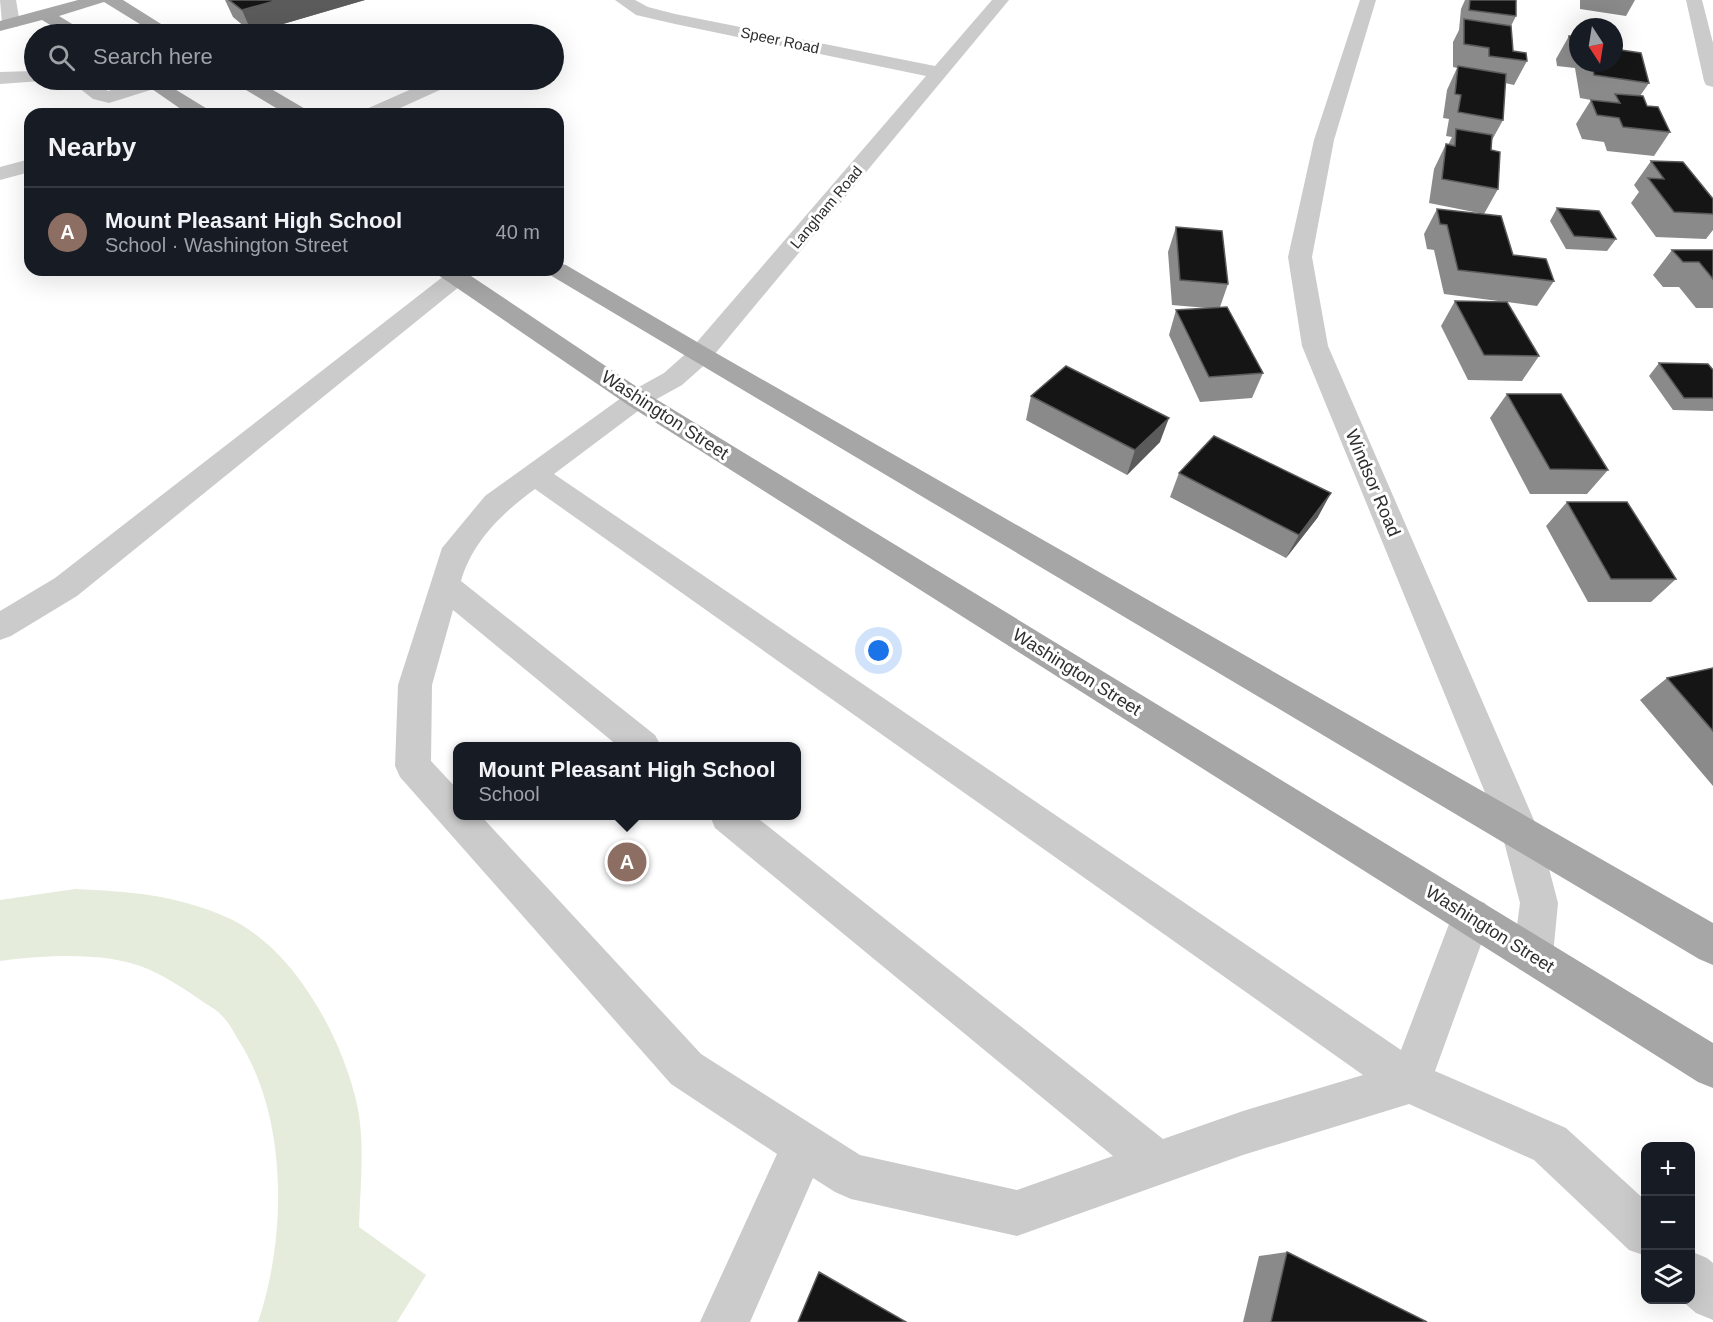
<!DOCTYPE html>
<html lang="en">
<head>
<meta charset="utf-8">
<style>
  body { margin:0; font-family:Helvetica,sans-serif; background:#242831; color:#f1f3f6 }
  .controls { position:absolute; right:18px; bottom:18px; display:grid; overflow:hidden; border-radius:12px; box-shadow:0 6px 24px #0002 }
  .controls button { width:54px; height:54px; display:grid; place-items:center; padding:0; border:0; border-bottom:2px solid #363941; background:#171b24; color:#f1f3f6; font:30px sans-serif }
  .compass { position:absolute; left:1569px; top:18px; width:54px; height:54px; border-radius:50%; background:#171b24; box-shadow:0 6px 24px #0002; rotate:168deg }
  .you { position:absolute; left:879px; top:651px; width:21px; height:21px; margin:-15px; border:4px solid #fff; border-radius:50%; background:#1a73e8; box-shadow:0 0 0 9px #1a73e833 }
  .badge { display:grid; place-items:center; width:39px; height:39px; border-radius:50%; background:#b45309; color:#fff; font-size:20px; font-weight:700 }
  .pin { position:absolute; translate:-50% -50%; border:3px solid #fff; box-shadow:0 2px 6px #0006 }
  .popup { position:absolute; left:453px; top:742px; width:348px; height:78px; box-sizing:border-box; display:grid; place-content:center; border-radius:12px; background:#171b24; filter:drop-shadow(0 2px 4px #0005); font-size:20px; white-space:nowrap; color:#9ea1a6 }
  .popup b { font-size:22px; color:#f1f3f6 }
  .popup::after { content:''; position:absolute; left:50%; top:100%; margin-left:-12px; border:12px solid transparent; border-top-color:#171b24 }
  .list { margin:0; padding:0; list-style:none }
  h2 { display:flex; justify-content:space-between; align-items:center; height:78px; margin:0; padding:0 24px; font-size:26px }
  h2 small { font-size:20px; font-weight:400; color:#9ea1a6 }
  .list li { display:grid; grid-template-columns:39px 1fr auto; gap:18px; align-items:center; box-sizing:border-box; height:90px; padding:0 24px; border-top:2px solid #363941 }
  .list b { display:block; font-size:22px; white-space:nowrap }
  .list p { margin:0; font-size:20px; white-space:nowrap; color:#9ea1a6 }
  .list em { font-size:20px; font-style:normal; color:#9ea1a6 }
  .icon { flex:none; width:33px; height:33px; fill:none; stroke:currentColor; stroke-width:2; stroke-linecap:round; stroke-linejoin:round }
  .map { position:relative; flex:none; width:1713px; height:1322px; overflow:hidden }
  .search { position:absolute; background:#171b24; box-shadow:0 6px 24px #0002; left:24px; top:24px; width:540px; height:66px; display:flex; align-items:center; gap:15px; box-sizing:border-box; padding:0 21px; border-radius:33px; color:#9ea1a6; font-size:22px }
  .panel { position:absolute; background:#171b24; box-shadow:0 6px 24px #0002; left:24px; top:108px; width:540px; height:168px; border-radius:18px }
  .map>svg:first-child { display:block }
</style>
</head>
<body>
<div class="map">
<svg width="1713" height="1322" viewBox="0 0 1713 1322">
  <rect width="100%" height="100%" fill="#fff"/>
  <path fill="#e5ecdb" d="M 75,889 C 127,891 177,895 226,917 C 294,946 344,1040 358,1109 C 365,1148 360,1189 359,1227 L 426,1275 L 397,1322 L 258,1322 C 287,1237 288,1118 239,1041 C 234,1033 230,1024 224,1018 C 218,1010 207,1005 199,999 C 183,988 166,977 148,969 C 108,951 42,955 0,961 L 0,900 Z"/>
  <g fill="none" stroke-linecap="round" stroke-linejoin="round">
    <path fill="#cbcbcb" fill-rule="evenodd" d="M 0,0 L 16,0 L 20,23 L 17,27 L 5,27 L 2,23 Z
      M 615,0 L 635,0 L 648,7 L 675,14 L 935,66 L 992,0 L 1009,0 L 709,361 L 682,385 L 646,405 L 554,474 L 1401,1050 L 1457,903 L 1471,898 L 1485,903 L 1491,917 L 1435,1071 L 1566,1128 L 1646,1201 L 1646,1256 L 1629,1250 L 1534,1160 L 1409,1104 L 1243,1155 L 1017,1236 L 851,1199 L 835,1192 L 813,1178 L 750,1322 L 700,1322 L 777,1154 L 671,1084 L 400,777 L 395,766 L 398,685 L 442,548 L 485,496 L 628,393 L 664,373 L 691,349 L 926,76 L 675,24 L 636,15 ZM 535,489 L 1363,1075 L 1243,1111 L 1163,1139 L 755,816 L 710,816 L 715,828 L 1113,1156 L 1017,1190 L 860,1155 L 701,1054 L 481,816 L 458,816 L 458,790 L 431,761 L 432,685 L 453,610 L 618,746 L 661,746 L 655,735 L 461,581 C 472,542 502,513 535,489 Z
      M 1360,0 L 1376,0 L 1334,140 L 1312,257 L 1328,346 L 1540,834 L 1558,903 L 1553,955 L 1547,969 L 1533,975 L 1519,969 L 1513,955 L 1520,903 L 1502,834 L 1302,346 L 1288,257 L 1314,140 Z
      M 1686,0 L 1702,0 L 1713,43 L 1713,87 L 1706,85 L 1704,81 Z
      M 34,71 L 34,80 L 42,80 L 41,81 L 0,84 L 0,72 Z
      M 69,80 L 90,80 L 108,91 L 145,80 L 160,80 L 162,83 L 160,87 L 109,103 L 93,99 Z
      M 432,80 L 455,80 L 453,84 L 387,114 L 361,114 L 364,110 Z
      M 30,159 L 30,172 L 0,180 L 0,167 Z
      M 457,270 L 465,272 L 469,277 L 465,282 L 77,596 L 11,636 L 0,640 L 0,611 L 55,578 L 449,272 Z
      M 1690,1251 L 1707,1258 L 1713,1263 L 1713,1320 L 1696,1313 L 1681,1300 L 1690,1300 Z"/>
    <path fill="#a6a6a6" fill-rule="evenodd" d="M 78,0 L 123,0 L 177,34 L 156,34 L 104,2 L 59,16 L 82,30 L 85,34 L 65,34 L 42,20 L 0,31 L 0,21 Z
      M 139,80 L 160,80 L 209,110 L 212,114 L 188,114 Z
      M 234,80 L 256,80 L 307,110 L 310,114 L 286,114 L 236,84 Z
      M 558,263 L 566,265 L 709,349 L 1713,923 L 1713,965 L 1699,959 L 550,275 L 546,270 L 558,270 Z
      M 434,270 L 462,270 L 646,393 L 1713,1043 L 1713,1088 L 1698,1082 L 628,405 L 438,275 Z"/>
  </g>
  <path fill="#8a8a8a" d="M 225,0 L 365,0 L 252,33 L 233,17 Z
    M 1465,0 L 1516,0 L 1516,16 L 1511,26 L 1513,51 L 1527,61 L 1514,85 L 1505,83 L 1503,120 L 1492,140 L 1491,150 L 1498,189 L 1484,214 L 1429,203 L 1434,169 L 1446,144 L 1448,145 L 1452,137 L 1446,136 L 1449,119 L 1443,118 L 1447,90 L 1457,68 L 1453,67 L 1453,42 L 1459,30 L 1461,9 Z
    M 1580,0 L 1635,0 L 1626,16 L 1580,9 Z
    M 1569,36 L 1578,37 L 1578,63 L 1614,63 L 1649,83 L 1640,96 L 1647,106 L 1670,132 L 1654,156 L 1607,151 L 1604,142 L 1582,139 L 1576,124 L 1591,100 L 1580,98 L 1575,68 L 1557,66 L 1556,59 Z
    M 1651,161 L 1713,199 L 1713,230 L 1706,239 L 1656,237 L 1631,203 L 1639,192 L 1634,185 Z
    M 1557,208 L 1616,239 L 1607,251 L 1566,249 L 1550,221 Z
    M 1437,209 L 1513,255 L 1554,281 L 1537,306 L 1507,302 L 1539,356 L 1522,381 L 1468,380 L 1441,326 L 1455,301 L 1506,302 L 1444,294 L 1434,250 L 1427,249 L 1424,234 Z
    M 1176,227 L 1228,284 L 1220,307 L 1263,373 L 1252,398 L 1200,402 L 1169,335 L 1176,310 L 1207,308 L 1172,305 L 1168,252 Z
    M 1672,250 L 1713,250 L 1713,308 L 1696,308 L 1679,287 L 1663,287 L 1653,275 Z
    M 1659,363 L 1713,370 L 1713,411 L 1673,410 L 1649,376 Z
    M 1507,394 L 1608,470 L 1587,494 L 1530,494 L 1490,418 Z
    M 1031,396 L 1160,442 L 1127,475 L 1026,420 Z
    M 1179,473 L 1318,517 L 1286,558 L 1170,497 Z
    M 1567,502 L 1676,579 L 1651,602 L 1588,602 L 1546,526 Z
    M 1713,668 L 1713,786 L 1640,700 L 1667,678 Z
    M 1287,1252 L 1427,1322 L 1243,1322 L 1259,1256 Z"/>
  <path fill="#5b5b5b" d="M 278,0 L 365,0 L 252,33 L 242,10 Z
    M 1169,418 L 1160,442 L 1127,475 L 1135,450 Z
    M 1331,493 L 1318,517 L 1286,558 L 1299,535 Z"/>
  <path fill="#151515" stroke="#5b5b5b" stroke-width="1.5" d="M 229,0 L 278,0 L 242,10 Z
    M 1470,0 L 1516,0 L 1516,16 L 1469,10 Z
    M 1464,19 L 1511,26 L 1513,51 L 1526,53 L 1527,61 L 1489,56 L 1489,48 L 1464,44 Z
    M 1569,36 L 1578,37 L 1578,44 L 1570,43 Z
    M 1614,49 L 1641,53 L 1649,83 L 1594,75 L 1592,63 L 1614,63 Z
    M 1458,66 L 1506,74 L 1503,120 L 1458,112 L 1461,95 L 1455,94 Z
    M 1615,94 L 1643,96 L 1647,106 L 1658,107 L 1670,132 L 1623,127 L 1619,118 L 1597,115 L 1591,100 L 1620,103 Z
    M 1456,129 L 1492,135 L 1491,150 L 1500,152 L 1498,189 L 1442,179 L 1446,144 L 1455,146 Z
    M 1651,161 L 1683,162 L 1713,199 L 1713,214 L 1674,212 L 1648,178 L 1664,179 Z
    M 1557,208 L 1599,211 L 1616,239 L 1574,236 Z
    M 1437,209 L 1501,216 L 1513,255 L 1546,259 L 1554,281 L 1458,270 L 1447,225 L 1440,224 Z
    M 1176,227 L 1222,231 L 1228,284 L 1180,280 Z
    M 1672,250 L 1713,250 L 1713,279 L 1699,262 L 1683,262 Z
    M 1455,301 L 1507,302 L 1539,356 L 1484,355 Z
    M 1227,307 L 1263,373 L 1209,377 L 1176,310 Z
    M 1659,363 L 1708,364 L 1713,370 L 1713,398 L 1684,398 Z
    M 1066,366 L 1169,418 L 1135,450 L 1031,396 Z
    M 1507,394 L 1561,394 L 1608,470 L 1550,469 Z
    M 1214,436 L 1331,493 L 1299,535 L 1179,473 Z
    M 1567,502 L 1627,502 L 1676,579 L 1611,579 Z
    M 1713,668 L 1713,731 L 1667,678 Z
    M 1287,1252 L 1427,1322 L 1271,1322 Z
    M 819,1272 L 906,1322 L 798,1322 Z"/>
  <g text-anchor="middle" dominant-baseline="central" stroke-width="6" stroke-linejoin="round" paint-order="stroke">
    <g font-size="15" fill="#2e2e2e" stroke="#fff">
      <text transform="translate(780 40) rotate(12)">Speer Road</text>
      <text transform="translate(826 207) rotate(-50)">Langham Road</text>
    </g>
    <g font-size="18" fill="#2e2e2e" stroke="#fff">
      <text transform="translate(665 415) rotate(33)">Washington Street</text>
      <text transform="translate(1373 483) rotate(67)">Windsor Road</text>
      <text transform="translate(1077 672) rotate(32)">Washington Street</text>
      <text transform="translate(1490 929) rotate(32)">Washington Street</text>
    </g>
  </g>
</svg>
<div class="controls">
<button>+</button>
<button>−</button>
<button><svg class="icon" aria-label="layers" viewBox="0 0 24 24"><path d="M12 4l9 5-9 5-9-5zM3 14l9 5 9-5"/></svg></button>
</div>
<svg class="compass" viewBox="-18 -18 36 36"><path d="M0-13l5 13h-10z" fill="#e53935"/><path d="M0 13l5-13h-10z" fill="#9ea1a6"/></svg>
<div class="you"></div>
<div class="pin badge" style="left:627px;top:862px;background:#8d6e63">A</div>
<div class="popup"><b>Mount Pleasant High School</b>School</div>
<div class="search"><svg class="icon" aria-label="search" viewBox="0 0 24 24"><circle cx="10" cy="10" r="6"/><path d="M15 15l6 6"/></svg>Search here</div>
<section class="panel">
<h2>Nearby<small></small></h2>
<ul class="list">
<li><span class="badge" style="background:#8d6e63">A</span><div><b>Mount Pleasant High School</b><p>School · Washington Street</p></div><em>40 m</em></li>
</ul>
</section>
</div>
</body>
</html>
